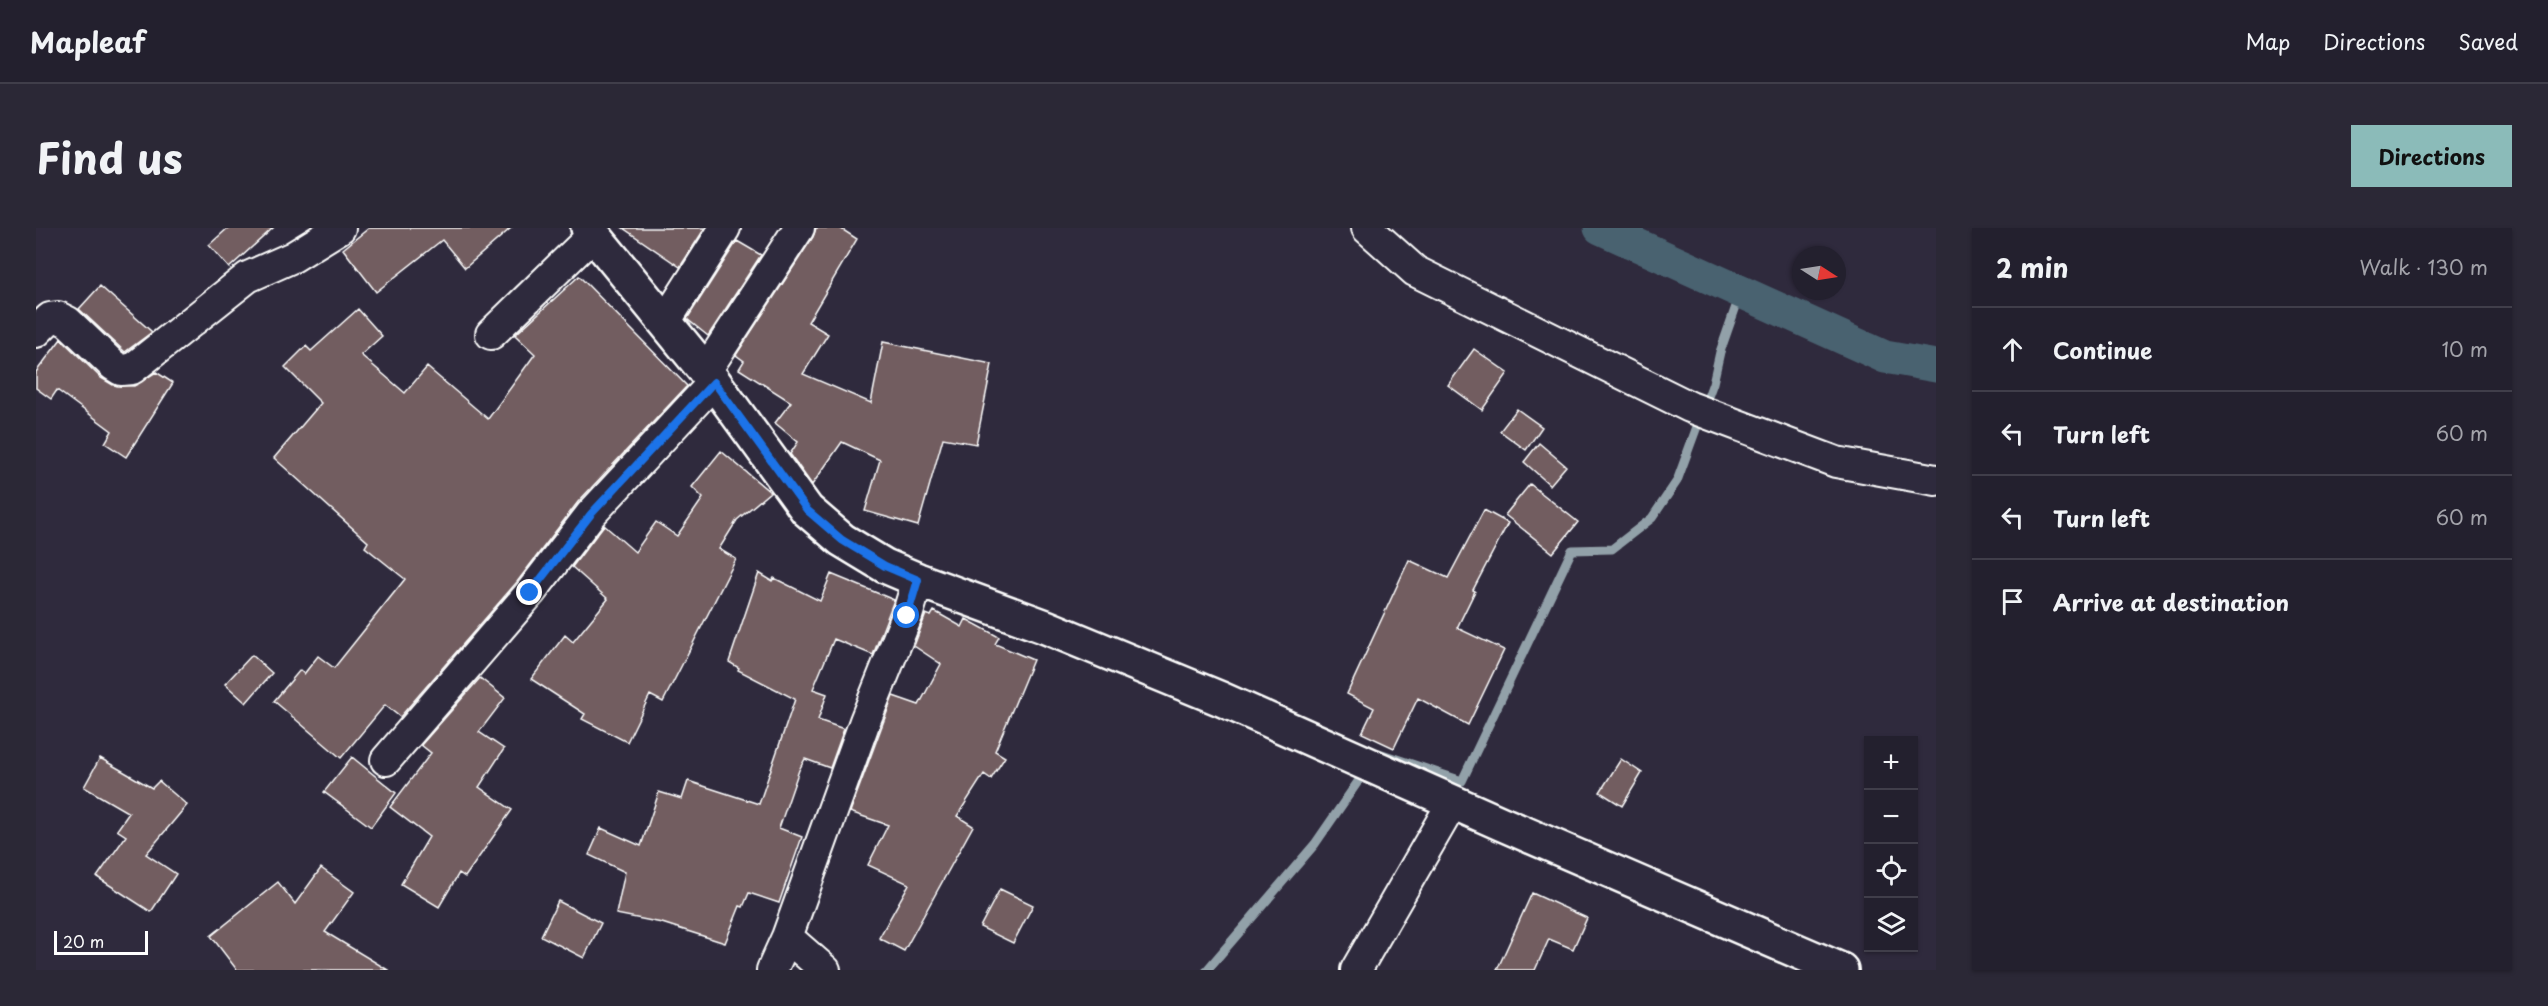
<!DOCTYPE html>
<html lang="en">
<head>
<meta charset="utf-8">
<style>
  body { margin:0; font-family:"Playpen Sans",sans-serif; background:#2b2836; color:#f1f3f6 }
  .controls { position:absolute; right:18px; bottom:18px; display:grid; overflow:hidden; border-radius:0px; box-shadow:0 2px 4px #0004 }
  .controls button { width:54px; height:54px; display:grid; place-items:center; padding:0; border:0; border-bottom:2px solid #403e4a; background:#23202e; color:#f1f3f6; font:30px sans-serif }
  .compass { position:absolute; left:1756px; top:18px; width:54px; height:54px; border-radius:50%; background:#23202e; box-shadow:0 2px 4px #0004; rotate:102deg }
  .scale { position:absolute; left:18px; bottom:15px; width:94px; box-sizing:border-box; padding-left:6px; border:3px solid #fff; border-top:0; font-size:16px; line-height:21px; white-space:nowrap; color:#fff; -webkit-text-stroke:4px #2f2a3d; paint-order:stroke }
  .stop { position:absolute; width:18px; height:18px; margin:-14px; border:4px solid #1a73e8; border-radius:50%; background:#fff }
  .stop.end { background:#1a73e8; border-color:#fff; box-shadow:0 2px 6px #0008 }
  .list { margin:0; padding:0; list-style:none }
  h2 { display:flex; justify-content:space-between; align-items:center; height:78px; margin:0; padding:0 24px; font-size:26px }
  h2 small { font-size:20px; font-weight:400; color:#a3a3aa }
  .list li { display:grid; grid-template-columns:39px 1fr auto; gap:18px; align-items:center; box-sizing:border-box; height:84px; padding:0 24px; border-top:2px solid #403e4a }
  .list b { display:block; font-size:22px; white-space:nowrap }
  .list em { font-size:20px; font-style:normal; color:#a3a3aa }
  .icon { flex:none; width:33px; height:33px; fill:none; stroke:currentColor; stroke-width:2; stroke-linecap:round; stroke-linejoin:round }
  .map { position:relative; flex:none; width:1900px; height:742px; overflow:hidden; border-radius:0px }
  header { display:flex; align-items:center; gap:36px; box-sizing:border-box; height:84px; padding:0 30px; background:#23202e; border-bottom:2px solid #403e4a }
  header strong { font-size:28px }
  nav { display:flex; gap:33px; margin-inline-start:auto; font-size:21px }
  .intro { display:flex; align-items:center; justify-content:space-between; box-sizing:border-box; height:144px; padding:0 36px }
  h1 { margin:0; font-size:42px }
  .button { padding:15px 27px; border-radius:0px; background:#8bbbb9; color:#111; font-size:21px; font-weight:700 }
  main { display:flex; gap:36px; padding:0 36px }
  aside { flex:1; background:#23202e; border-radius:0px; box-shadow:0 2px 4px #0004 }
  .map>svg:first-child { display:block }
</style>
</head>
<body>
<header>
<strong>Mapleaf</strong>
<nav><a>Map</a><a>Directions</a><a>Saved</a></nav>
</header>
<div class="intro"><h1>Find us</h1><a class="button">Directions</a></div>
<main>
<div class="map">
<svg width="1900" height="742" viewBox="0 0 1900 742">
  <rect width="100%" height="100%" fill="#2f2a3d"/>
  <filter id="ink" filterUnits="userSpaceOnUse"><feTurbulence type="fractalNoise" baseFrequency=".0167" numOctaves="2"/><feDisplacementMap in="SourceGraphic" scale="12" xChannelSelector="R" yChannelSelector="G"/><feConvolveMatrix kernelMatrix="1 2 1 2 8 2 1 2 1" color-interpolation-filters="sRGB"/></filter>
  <g filter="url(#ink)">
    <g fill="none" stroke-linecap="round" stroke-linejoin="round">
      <path stroke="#92a1a9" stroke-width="9" d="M 1343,525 L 1426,553 L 1536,322 L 1576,321 L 1616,290 L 1641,253 L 1677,155 L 1684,124 L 1705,64
        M 1171,742 L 1279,616 L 1330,542"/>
      <path stroke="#496270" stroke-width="33" d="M 1564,0 L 1849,129 L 1900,138"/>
    </g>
    <path fill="#725d60" stroke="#fff" stroke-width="1.5" d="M 192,0 L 237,0 L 193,40 L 173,17 Z
      M 333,0 L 475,0 L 429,40 L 406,12 L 340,64 L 307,21 Z
      M 587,0 L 669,0 L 644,39 Z
      M 780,0 L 804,0 L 821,11 L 772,94 L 792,106 L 767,146 L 835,175 L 847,114 L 956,136 L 940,216 L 907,210 L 882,298 L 829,283 L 844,232 L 806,214 L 776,257 L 754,226 L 762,214 L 739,195 L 755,174 L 703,141 L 708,133 L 700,127 L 777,9 Z
      M 701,13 L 725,27 L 672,108 L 651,91 Z
      M 543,48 L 651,158 L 542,274 L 481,354 L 364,489 L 349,477 L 305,530 L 238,473 L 264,442 L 268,446 L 282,428 L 298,440 L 369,351 L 329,319 L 332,314 L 238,230 L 285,175 L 249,139 L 270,118 L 275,123 L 322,81 L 346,108 L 325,127 L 369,165 L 391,139 L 452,191 L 499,126 L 479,107 Z
      M 64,58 L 116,104 L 89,124 L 43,81 Z
      M 25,111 L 65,150 L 77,157 L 98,158 L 120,144 L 137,155 L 90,229 L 69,215 L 76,203 L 21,162 L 15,171 L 0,160 L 0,144 Z
      M 1438,121 L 1472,145 L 1446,182 L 1412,157 Z
      M 1481,181 L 1506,199 L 1490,222 L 1464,203 Z
      M 1503,215 L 1530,238 L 1514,257 L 1488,234 Z
      M 685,223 L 734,264 L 701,292 L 683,321 L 700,331 L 627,474 L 614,467 L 591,514 L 546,491 L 549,486 L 495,451 L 529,407 L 537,414 L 572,371 L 536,339 L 568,297 L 599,324 L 620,294 L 641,308 L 667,270 L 656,259 Z
      M 1494,256 L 1542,294 L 1517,325 L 1469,287 Z
      M 1448,282 L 1472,295 L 1437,362 L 1439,363 L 1421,400 L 1468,422 L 1432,497 L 1382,470 L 1358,520 L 1326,505 L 1338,480 L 1311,466 L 1373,332 L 1412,350 Z
      M 723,345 L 736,353 L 738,350 L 784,373 L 795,346 L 858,372 L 837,427 L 798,411 L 777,461 L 791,466 L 782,492 L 808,501 L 794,540 L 769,531 L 763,542 L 743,600 L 766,609 L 743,675 L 713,665 L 707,679 L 704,678 L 689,715 L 626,695 L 580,686 L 589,644 L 553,627 L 565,600 L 605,618 L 623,564 L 646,571 L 652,553 L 723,576 L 759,471 L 702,442 L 703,440 L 693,434 Z
      M 898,383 L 926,399 L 930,391 L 963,409 L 959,416 L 997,432 L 959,523 L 969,529 L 955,551 L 948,546 L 921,588 L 937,598 L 868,723 L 843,710 L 873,656 L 832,637 L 852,597 L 814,584 L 857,468 L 883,477 L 905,436 L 878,418 L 890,386 L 895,388 Z
      M 216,427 L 236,445 L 210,475 L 189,456 Z
      M 444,450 L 469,470 L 443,504 L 468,521 L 443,559 L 476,582 L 429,649 L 423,645 L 403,679 L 365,656 L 393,609 L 354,579 L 395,525 L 385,517 Z
      M 316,529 L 360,565 L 335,599 L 288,564 Z
      M 64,530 L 116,560 L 123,553 L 151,577 L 110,626 L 140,646 L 115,684 L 61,649 L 90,608 L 81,602 L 93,585 L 48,559 Z
      M 1585,531 L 1606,545 L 1586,578 L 1564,564 Z
      M 285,640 L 318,664 L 289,704 L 352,742 L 201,742 L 175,708 L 242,654 L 259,676 Z
      M 964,661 L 997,677 L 977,715 L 944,699 Z
      M 1496,665 L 1551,690 L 1537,721 L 1513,711 L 1499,742 L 1461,742 Z
      M 522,673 L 565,695 L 548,730 L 505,708 Z"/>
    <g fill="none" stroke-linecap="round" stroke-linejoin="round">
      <g stroke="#fff" stroke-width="34">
        <path id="street" d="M 1331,0 L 1379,43 L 1654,179 L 1800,234 L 1900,252
          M 629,94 L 689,0
          M 0,104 L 14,90 L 22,89 L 32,94 L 77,137 L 85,142 L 96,141 L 212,49 L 257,29 L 304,0
          M 455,106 L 557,7
          M 669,144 L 763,0
          M 350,532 L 494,365 L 555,286 L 678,154
          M 751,709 L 789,742
          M 736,742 L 751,709 L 829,493 L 871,388 L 882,352
          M 1320,742 L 1417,574"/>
      </g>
      <g stroke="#fff" stroke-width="38">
        <path id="secondary" d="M 552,0 L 678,154 L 771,282 L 806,312 L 849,338 L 882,352 L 1010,399 L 1185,471 L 1464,595 L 1805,742"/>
      </g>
      <use href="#street" stroke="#2f2a3d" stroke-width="30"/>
      <use href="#secondary" stroke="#2f2a3d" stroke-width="33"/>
    </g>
  </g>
  <g fill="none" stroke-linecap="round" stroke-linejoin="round" filter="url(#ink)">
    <path stroke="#1a73e8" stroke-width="8" d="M 494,365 L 555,286 L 678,154 L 771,282 L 806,312 L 849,338 L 882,352 L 871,388"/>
  </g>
</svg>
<div class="controls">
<button>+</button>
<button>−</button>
<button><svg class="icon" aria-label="locate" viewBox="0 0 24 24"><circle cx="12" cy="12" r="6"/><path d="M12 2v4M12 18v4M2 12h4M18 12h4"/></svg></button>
<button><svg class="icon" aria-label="layers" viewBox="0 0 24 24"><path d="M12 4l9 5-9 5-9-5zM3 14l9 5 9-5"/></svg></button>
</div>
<svg class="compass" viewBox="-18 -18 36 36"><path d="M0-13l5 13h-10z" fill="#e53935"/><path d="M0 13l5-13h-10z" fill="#a3a3aa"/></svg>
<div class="scale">20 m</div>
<div class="stop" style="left:871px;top:388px"></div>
<div class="stop end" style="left:494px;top:365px"></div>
</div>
<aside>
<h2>2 min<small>Walk · 130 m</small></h2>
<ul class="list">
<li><svg class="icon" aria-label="ahead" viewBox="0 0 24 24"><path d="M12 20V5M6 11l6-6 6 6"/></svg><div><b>Continue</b></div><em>10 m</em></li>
<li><svg class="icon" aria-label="left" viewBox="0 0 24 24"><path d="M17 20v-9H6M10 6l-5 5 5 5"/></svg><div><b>Turn left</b></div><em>60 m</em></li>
<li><svg class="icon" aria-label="left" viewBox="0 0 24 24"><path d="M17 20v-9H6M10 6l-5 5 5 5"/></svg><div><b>Turn left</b></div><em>60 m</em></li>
<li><svg class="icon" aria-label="arrive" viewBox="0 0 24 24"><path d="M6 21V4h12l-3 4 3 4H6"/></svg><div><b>Arrive at destination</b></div></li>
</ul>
</aside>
</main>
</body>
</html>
